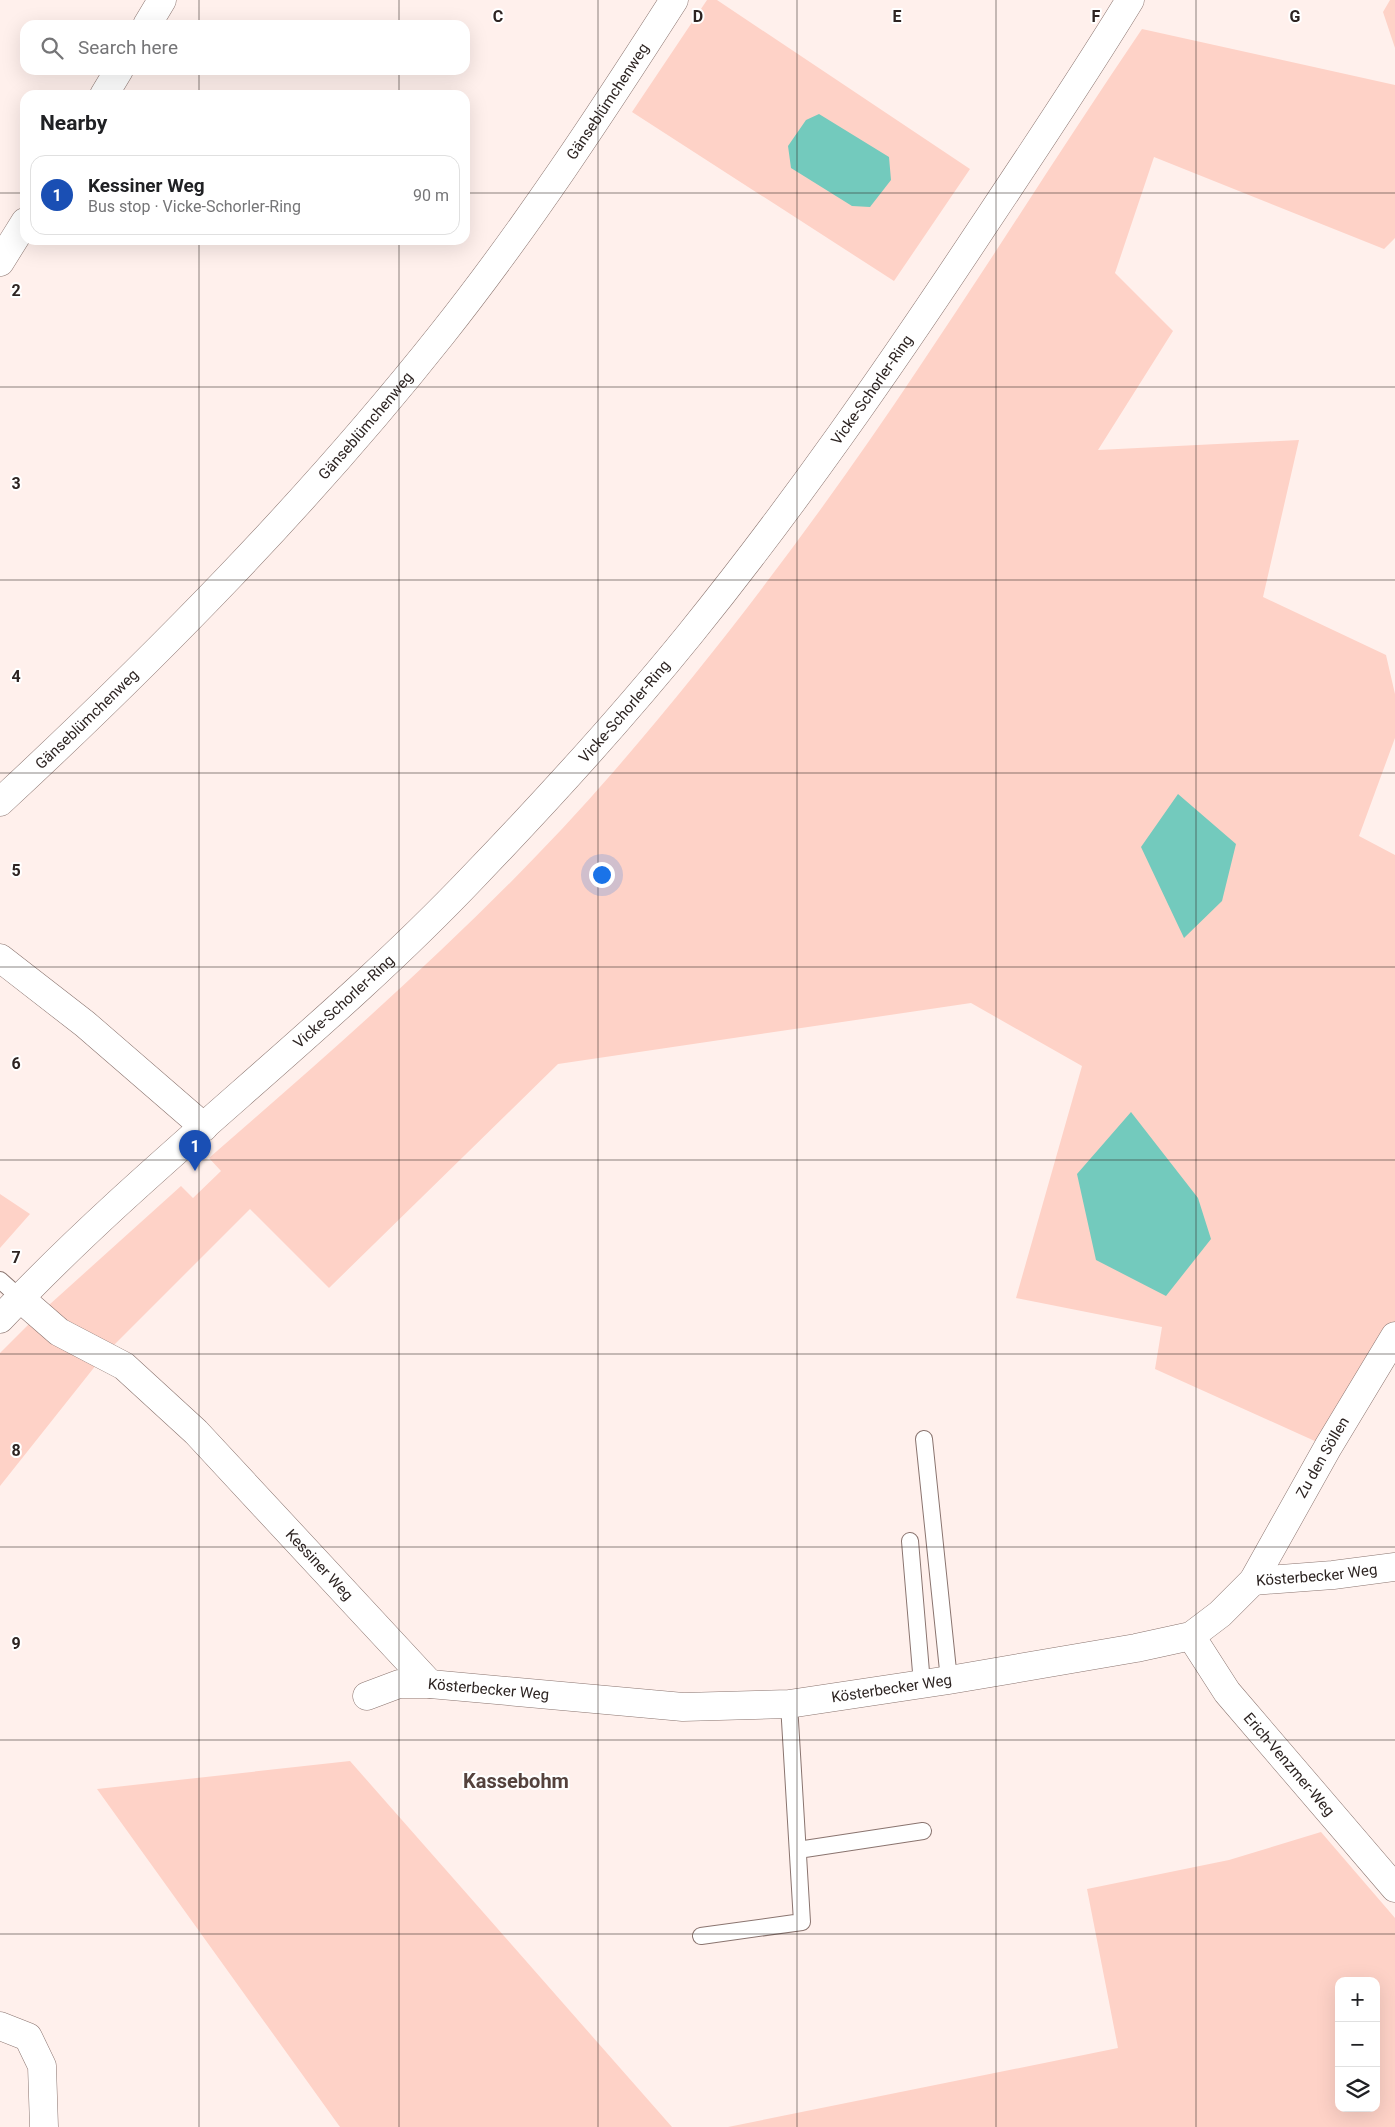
<!DOCTYPE html>
<html lang="en">
<head>
<meta charset="utf-8">
<style>
  body { margin:0; font-family:Roboto,sans-serif; background:#f6f6f6; color:#202124 }
  .controls { position:absolute; right:15px; bottom:15px; display:grid; overflow:hidden; border-radius:10px; box-shadow:0 5px 20px #0002 }
  .controls button { width:45px; height:45px; display:grid; place-items:center; padding:0; border:0; border-bottom:1px solid #e0e0e0; background:#fff; color:#202124; font:25px sans-serif }
  .you { position:absolute; left:601px; top:874px; width:18px; height:18px; margin:-12px; border:4px solid #fff; border-radius:50%; background:#1a73e8; box-shadow:0 0 0 8px #1a73e833 }
  .badge { display:grid; place-items:center; width:32px; height:32px; border-radius:50%; background:#287066; color:#fff; font-size:16px; font-weight:700 }
  .pin { position:absolute; translate:-50% -41px; filter:drop-shadow(0 1px 2px #0008) }
  .pin::after { content:''; position:absolute; top:26px; width:18px; height:15px; background:inherit; clip-path:polygon(0 0,100% 0,50% 100%) }
  .list { margin:0; padding:0; list-style:none }
  h2 { display:flex; justify-content:space-between; align-items:center; height:65px; margin:0; padding:0 20px; font-size:21px }
  h2 small { font-size:16px; font-weight:400; color:#757577 }
  .list li { display:grid; grid-template-columns:32px 1fr auto; gap:15px; align-items:center; box-sizing:border-box; height:80px; margin:0 10px 10px; padding:0 10px; border:1px solid #e0e0e0; border-radius:15px }
  .list b { display:block; font-size:19px; white-space:nowrap }
  .list p { margin:0; font-size:16px; white-space:nowrap; color:#757577 }
  .list em { font-size:16px; font-style:normal; color:#757577 }
  .icon { flex:none; width:28px; height:28px; fill:none; stroke:currentColor; stroke-width:2; stroke-linecap:round; stroke-linejoin:round }
  .map { position:relative; flex:none; width:1395px; height:2127px; overflow:hidden }
  .search { position:absolute; background:#fff; box-shadow:0 5px 20px #0002; left:20px; top:20px; width:450px; height:55px; display:flex; align-items:center; gap:12px; box-sizing:border-box; padding:0 18px; border-radius:15px; color:#757577; font-size:19px }
  .panel { position:absolute; background:#fff; box-shadow:0 5px 20px #0002; left:20px; top:90px; width:450px; height:155px; border-radius:15px }
  .map>svg:first-child { display:block }
</style>
</head>
<body>
<div class="map">
<svg width="1395" height="2127" viewBox="0 0 1395 2127">
  <rect width="100%" height="100%" fill="#fff0ec"/>
  <path fill="#fed2c7" fill-rule="evenodd" d="M 707,0 L 717,0 L 970,169 L 894,281 L 632,112 Z
    M 1390,0 L 1395,0 L 1395,48 L 1383,12 Z
    M 1142,29 L 1395,85 L 1395,238 L 1384,249 L 1154,157 L 1115,273 L 1173,331 L 1098,450 L 1299,440 L 1263,597 L 1386,655 L 1395,694 L 1395,738 L 1359,836 L 1395,855 L 1395,1336 L 1328,1447 L 1155,1369 L 1162,1327 L 1016,1298 L 1082,1066 L 971,1003 L 558,1064 L 329,1288 L 250,1209 L 104,1355 L 0,1486 L 0,1353 L 39,1314 L 181,1186 L 193,1198 L 221,1171 L 209,1158 C 350,1035 492,912 615,770 C 723,645 827,506 918,369 C 994,256 1066,141 1142,29 Z
    M 0,1194 L 30,1214 L 0,1248 Z
    M 350,1761 L 672,2127 L 340,2127 L 97,1789 Z
    M 1321,1832 L 1395,1918 L 1395,2127 L 728,2127 L 1118,2048 L 1087,1889 L 1229,1860 ZM 1339,1981 L 1376,1981 L 1376,2108 L 1339,2108 Z"/>
  <path fill="#73cabd" d="M 819,114 L 889,157 L 891,180 L 870,207 L 852,206 L 791,168 L 788,146 L 806,120 Z
    M 1178,794 L 1236,844 L 1222,901 L 1184,938 L 1141,847 Z
    M 1131,1112 L 1198,1198 L 1211,1239 L 1166,1296 L 1096,1260 L 1077,1174 Z"/>
  <g fill="none" stroke-linecap="round" stroke-linejoin="round">
    <g stroke="#8a746f" stroke-width="18">
      <path id="lane" d="M 0,1280 L 20,1298
        M 924,1439 L 949,1680
        M 910,1541 L 922,1684
        M 798,1850 L 923,1831
        M 701,1936 L 802,1922 L 789,1704"/>
    </g>
    <g stroke="#8a746f" stroke-width="29">
      <g id="street">
        <path d="M 147,25 L 162,0"/>
        <path d="M 104,95 L 119,70"/>
        <path d="M 0,262 L 25,222"/>
        <path id="s1" d="M 0,802 C 157,656 309,502 442,334 C 526,228 601,114 674,0"/>
        <path d="M 0,958 L 85,1024 L 204,1127"/>
        <path id="s2" d="M 20,1298 L 59,1332 L 124,1366 L 196,1432 L 430,1684"/>
        <path id="s3" d="M 0,1319 C 149,1161 325,1033 474,876 C 549,798 622,718 690,634 C 795,504 890,367 982,228 C 1032,153 1083,77 1130,0"/>
        <path id="s4" d="M 1253,1581 L 1333,1575 L 1395,1567"/>
        <path id="s5" d="M 1191,1636 L 1227,1692 L 1395,1888"/>
        <path id="s6" d="M 367,1696 L 399,1684 L 430,1684 L 683,1707 L 789,1704 L 949,1680 L 1136,1648 L 1191,1636 L 1220,1614 L 1253,1581 L 1328,1447 L 1395,1336"/>
        <path d="M 0,2026 L 28,2037 L 42,2066 L 44,2127"/>
      </g>
    </g>
    <use href="#lane" stroke="#fff" stroke-width="16"/>
    <use href="#street" stroke="#fff" stroke-width="28"/>
  </g>
  <path fill="none" stroke="#2d2422" stroke-width="1" stroke-opacity="0.55" d="M 199,0 L 199,25M 399,0 L 399,25M 598,0 L 598,2127M 797,0 L 797,2127M 996,0 L 996,2127M 1196,0 L 1196,2127M 199,70 L 199,95M 399,70 L 399,95M 0,193 L 25,193M 465,193 L 1395,193M 199,240 L 199,2127M 399,240 L 399,2127M 0,387 L 1395,387M 0,580 L 1395,580M 0,773 L 1395,773M 0,967 L 1395,967M 0,1160 L 1395,1160M 0,1354 L 1395,1354M 0,1547 L 1395,1547M 0,1740 L 1395,1740M 0,1934 L 1395,1934"/>
  <g text-anchor="middle" dominant-baseline="central" stroke-width="4" stroke-linejoin="round" paint-order="stroke">
    <g font-size="15" fill="#2d2422" stroke="#fff">
      <text stroke="none"><textPath href="#s1" startOffset="930">Gänseblümchenweg</textPath></text>
      <text stroke="none"><textPath href="#s3" startOffset="1278">Vicke-Schorler-Ring</textPath></text>
      <text stroke="none"><textPath href="#s1" startOffset="525">Gänseblümchenweg</textPath></text>
      <text stroke="none"><textPath href="#s3" startOffset="872">Vicke-Schorler-Ring</textPath></text>
      <text stroke="none"><textPath href="#s1" startOffset="120">Gänseblümchenweg</textPath></text>
      <text stroke="none"><textPath href="#s3" startOffset="468">Vicke-Schorler-Ring</textPath></text>
      <text stroke="none"><textPath href="#s6" startOffset="1058">Zu den Söllen</textPath></text>
      <text stroke="none"><textPath href="#s2" startOffset="404">Kessiner Weg</textPath></text>
      <text stroke="none"><textPath href="#s4" startOffset="64">Kösterbecker Weg</textPath></text>
      <text stroke="none"><textPath href="#s6" startOffset="529">Kösterbecker Weg</textPath></text>
      <text stroke="none"><textPath href="#s6" startOffset="124">Kösterbecker Weg</textPath></text>
      <text stroke="none"><textPath href="#s5" startOffset="162">Erich-Venzmer-Weg</textPath></text>
    </g>
    <g font-size="20" font-weight="bold" fill="#55423d" stroke="#fff">
      <text x="516" y="1781">Kassebohm</text>
    </g>
  </g>
  <g font-size="16" text-anchor="middle" font-weight="bold" fill="#2d2422" stroke="#fff" stroke-width="4" stroke-linejoin="round" paint-order="stroke">
    <text x="498" y="22">C</text>
    <text x="698" y="22">D</text>
    <text x="897" y="22">E</text>
    <text x="1096" y="22">F</text>
    <text x="1295" y="22">G</text>
    <text x="16" y="296">2</text>
    <text x="16" y="489">3</text>
    <text x="16" y="682">4</text>
    <text x="16" y="876">5</text>
    <text x="16" y="1069">6</text>
    <text x="16" y="1263">7</text>
    <text x="16" y="1456">8</text>
    <text x="16" y="1649">9</text>
  </g>
</svg>
<div class="controls">
<button>+</button>
<button>−</button>
<button><svg class="icon" aria-label="layers" viewBox="0 0 24 24"><path d="M12 4l9 5-9 5-9-5zM3 14l9 5 9-5"/></svg></button>
</div>
<div class="you"></div>
<div class="pin badge" style="left:195px;top:1171px;background:#1a4fb4">1</div>
<div class="search"><svg class="icon" aria-label="search" viewBox="0 0 24 24"><circle cx="10" cy="10" r="6"/><path d="M15 15l6 6"/></svg>Search here</div>
<section class="panel">
<h2>Nearby<small></small></h2>
<ul class="list">
<li><span class="badge" style="background:#1a4fb4">1</span><div><b>Kessiner Weg</b><p>Bus stop · Vicke-Schorler-Ring</p></div><em>90 m</em></li>
</ul>
</section>
</div>
</body>
</html>
